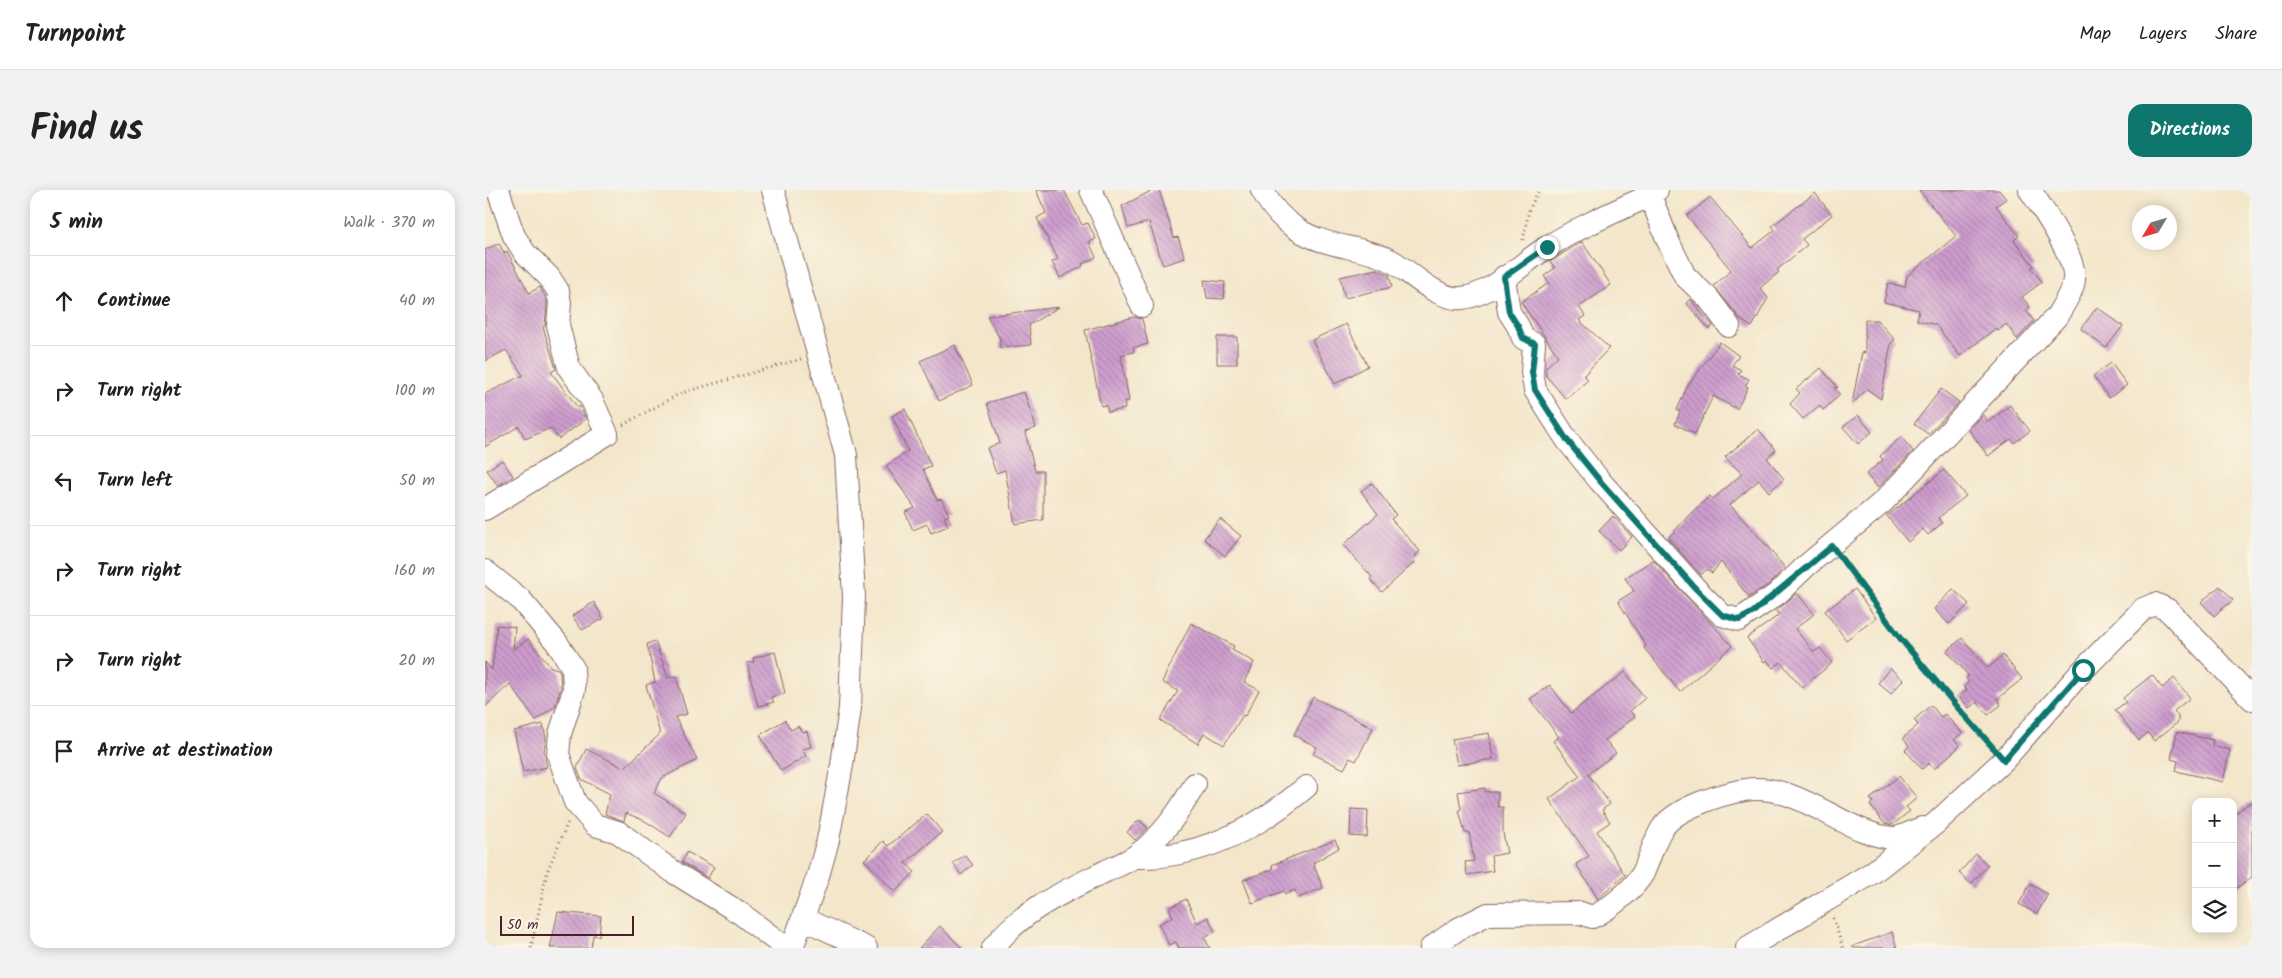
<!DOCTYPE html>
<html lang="en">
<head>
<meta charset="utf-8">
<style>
  body { margin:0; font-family:Kalam,sans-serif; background:#f2f2f2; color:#222 }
  .controls { position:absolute; right:15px; bottom:15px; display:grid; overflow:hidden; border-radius:10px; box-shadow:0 2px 12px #0003 }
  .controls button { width:45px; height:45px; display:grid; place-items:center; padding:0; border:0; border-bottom:1px solid #e0e0e0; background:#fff; color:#222; font:25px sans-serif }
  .compass { position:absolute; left:1647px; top:15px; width:45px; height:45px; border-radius:50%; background:#fff; box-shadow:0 2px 12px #0003; rotate:232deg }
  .scale { position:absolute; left:15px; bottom:12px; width:134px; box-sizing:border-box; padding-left:5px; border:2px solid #4a1f2b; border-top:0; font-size:14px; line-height:18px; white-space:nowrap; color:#4a1f2b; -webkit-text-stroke:4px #fcf5e5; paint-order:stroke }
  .stop { position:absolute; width:15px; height:15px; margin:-11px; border:4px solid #0f766e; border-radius:50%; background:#fff }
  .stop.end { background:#0f766e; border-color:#fff; box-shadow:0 1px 5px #0008 }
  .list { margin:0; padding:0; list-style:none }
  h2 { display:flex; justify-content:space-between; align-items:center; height:65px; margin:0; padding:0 20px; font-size:21px }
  h2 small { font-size:16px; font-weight:400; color:#767676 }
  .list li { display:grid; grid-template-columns:32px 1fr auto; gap:15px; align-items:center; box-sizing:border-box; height:90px; padding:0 20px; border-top:1px solid #e0e0e0 }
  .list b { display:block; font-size:19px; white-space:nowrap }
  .list em { font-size:16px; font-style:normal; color:#767676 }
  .icon { flex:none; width:28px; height:28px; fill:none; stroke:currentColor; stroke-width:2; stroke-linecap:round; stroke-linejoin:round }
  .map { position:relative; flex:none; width:1767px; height:758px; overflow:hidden; border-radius:15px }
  header { display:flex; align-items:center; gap:30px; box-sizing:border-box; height:70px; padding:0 25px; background:#fff; border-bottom:1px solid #e0e0e0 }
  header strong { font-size:24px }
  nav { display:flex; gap:28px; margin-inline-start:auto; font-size:18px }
  .intro { display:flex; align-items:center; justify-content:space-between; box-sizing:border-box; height:120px; padding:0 30px }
  h1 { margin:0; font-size:35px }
  .button { padding:12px 22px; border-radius:15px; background:#0f766e; color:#fff; font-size:18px; font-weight:700 }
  main { display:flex; gap:30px; padding:0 30px }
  aside { flex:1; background:#fff; border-radius:15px; box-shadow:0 2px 12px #0003 }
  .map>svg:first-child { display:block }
</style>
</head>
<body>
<header>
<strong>Turnpoint</strong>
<nav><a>Map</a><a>Layers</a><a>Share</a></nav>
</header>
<div class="intro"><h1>Find us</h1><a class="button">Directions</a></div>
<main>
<aside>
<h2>5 min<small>Walk · 370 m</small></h2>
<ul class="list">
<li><svg class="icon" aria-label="ahead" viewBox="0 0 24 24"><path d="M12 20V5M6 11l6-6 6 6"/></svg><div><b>Continue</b></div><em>40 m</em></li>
<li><svg class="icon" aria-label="right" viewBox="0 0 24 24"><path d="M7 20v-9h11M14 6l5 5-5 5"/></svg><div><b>Turn right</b></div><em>100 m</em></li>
<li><svg class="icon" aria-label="left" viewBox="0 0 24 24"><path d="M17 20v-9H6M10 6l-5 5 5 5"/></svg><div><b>Turn left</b></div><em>50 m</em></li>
<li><svg class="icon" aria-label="right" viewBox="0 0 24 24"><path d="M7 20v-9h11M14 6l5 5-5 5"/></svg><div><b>Turn right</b></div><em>160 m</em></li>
<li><svg class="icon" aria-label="right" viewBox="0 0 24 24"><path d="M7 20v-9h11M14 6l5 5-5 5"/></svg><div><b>Turn right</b></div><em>20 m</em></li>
<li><svg class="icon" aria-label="arrive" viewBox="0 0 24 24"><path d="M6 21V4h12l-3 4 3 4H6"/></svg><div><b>Arrive at destination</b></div></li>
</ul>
</aside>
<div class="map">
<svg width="1767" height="758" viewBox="0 0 1767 758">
  <defs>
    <pattern id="building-back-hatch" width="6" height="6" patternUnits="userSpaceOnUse" patternTransform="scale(1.25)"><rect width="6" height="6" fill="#cd9dce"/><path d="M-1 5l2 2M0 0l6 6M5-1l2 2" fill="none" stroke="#a87fa7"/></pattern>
  </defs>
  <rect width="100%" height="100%" fill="#fcf5e5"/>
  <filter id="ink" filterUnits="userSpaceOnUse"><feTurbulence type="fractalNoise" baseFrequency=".02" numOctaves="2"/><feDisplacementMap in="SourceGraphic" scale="10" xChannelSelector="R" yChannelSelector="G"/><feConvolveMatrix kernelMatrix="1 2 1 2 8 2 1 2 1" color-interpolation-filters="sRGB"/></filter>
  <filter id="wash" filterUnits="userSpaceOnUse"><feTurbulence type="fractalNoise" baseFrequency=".0096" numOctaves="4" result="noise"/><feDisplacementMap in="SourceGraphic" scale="20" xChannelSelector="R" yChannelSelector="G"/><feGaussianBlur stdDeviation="1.12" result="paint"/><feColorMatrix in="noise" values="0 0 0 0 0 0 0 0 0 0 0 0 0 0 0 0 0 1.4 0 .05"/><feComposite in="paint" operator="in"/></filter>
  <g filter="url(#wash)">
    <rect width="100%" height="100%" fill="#f3e6ca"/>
    <g id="blocks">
      <path fill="url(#building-back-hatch)" d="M 551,0 L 579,0 L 597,35 L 603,33 L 611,49 L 604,52 L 611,67 L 597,74 L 598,76 L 575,88 L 567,72 L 573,69 L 552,28 L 561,23 Z
        M 668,0 L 674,0 L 689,48 L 693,47 L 700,68 L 678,75 L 664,32 L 643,38 L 637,16 Z
        M 1434,0 L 1514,0 L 1521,9 L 1511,16 L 1534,46 L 1529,50 L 1549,76 L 1546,78 L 1557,92 L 1537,107 L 1545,117 L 1541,120 L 1549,131 L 1532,149 L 1521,134 L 1513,141 L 1511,138 L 1475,166 L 1451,135 L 1432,130 L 1434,120 L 1399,112 L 1403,93 L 1420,97 L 1422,86 L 1471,46 Z
        M 1330,3 L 1347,25 L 1317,49 L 1322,55 L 1292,80 L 1294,82 L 1275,98 L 1283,108 L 1267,137 L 1256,130 L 1229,96 L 1246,80 L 1202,26 L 1225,7 L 1267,58 L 1290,40 L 1287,36 Z
        M 1097,52 L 1126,95 L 1094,117 L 1100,126 L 1094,130 L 1124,158 L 1099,185 L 1103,190 L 1081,209 L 1061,186 L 1061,177 L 1073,166 L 1036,112 L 1064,93 L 1059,86 L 1070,78 L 1065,71 Z
        M 14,53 L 19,63 L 22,61 L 44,103 L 55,97 L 60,106 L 62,113 L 60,136 L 58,137 L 71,179 L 66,182 L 93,218 L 95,216 L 101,229 L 74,249 L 66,238 L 40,249 L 34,236 L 0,257 L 0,204 L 38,185 L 21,160 L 0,171 L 0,60 Z
        M 892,79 L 904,85 L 907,97 L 860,108 L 855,87 Z
        M 719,90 L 740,92 L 739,109 L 722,108 Z
        M 1205,109 L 1228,136 L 1224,139 L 1201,113 Z
        M 574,117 L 544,135 L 546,155 L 515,158 L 515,149 L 502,126 Z
        M 1612,117 L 1638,136 L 1621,158 L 1596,139 Z
        M 649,127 L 657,129 L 663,154 L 648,158 L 649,162 L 636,165 L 644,211 L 639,211 L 640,219 L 623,222 L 621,215 L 616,216 L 600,140 Z
        M 1380,130 L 1392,130 L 1410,150 L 1406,153 L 1396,209 L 1382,199 L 1367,214 L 1377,162 L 1380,163 Z
        M 861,134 L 883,176 L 850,194 L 827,150 Z
        M 732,147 L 752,147 L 752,174 L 732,174 Z
        M 1235,152 L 1254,166 L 1247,175 L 1256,180 L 1253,184 L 1264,189 L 1260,196 L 1263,197 L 1252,219 L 1228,206 L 1210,244 L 1190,234 L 1195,222 L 1192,220 L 1202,197 Z
        M 470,155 L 488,195 L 454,211 L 435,171 Z
        M 1626,173 L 1642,195 L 1624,208 L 1608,186 Z
        M 1336,178 L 1353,198 L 1349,197 L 1355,205 L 1338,220 L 1335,215 L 1318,229 L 1305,214 L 1315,203 L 1311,199 Z
        M 1456,199 L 1474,212 L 1443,244 L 1429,234 Z
        M 539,202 L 551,238 L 540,242 L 550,281 L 558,281 L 558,330 L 530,334 L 520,280 L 511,283 L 502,258 L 515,253 L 502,213 Z
        M 1525,215 L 1545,241 L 1529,253 L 1526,249 L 1503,266 L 1484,240 L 1498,225 L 1503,232 Z
        M 420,219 L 446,276 L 438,279 L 452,310 L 456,309 L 464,325 L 459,327 L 463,336 L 446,343 L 442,334 L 428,340 L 420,322 L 430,318 L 401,276 L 423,261 L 407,226 Z
        M 1373,225 L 1387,242 L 1373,254 L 1358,237 Z
        M 1273,239 L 1291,260 L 1282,268 L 1299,289 L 1284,302 L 1274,290 L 1245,315 L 1282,356 L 1300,378 L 1284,394 L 1264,407 L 1236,372 L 1227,383 L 1222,379 L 1216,385 L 1183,348 L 1206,323 L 1225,306 L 1228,309 L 1257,284 L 1240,267 Z
        M 1416,247 L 1428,261 L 1393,298 L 1381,284 L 1398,270 L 1395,266 Z
        M 17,270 L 28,286 L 13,296 L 2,280 Z
        M 1459,280 L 1481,306 L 1453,328 L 1457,333 L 1443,345 L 1438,339 L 1423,352 L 1402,326 Z
        M 887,293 L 911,325 L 906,329 L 935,361 L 929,367 L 930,372 L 897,402 L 885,389 L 887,387 L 858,355 L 893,324 L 876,301 Z
        M 1128,326 L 1147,347 L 1134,360 L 1114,341 Z
        M 735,329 L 756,346 L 740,366 L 719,349 Z
        M 1168,370 L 1247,456 L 1195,502 L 1159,458 L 1161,456 L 1133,411 L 1149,401 L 1140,388 Z
        M 1735,396 L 1748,410 L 1729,426 L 1716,412 Z
        M 1370,399 L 1391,428 L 1361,450 L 1340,421 Z
        M 1468,399 L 1484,414 L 1464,434 L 1449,419 Z
        M 1312,403 L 1329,424 L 1310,439 L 1329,462 L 1335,458 L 1347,473 L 1317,498 L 1296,472 L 1288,478 L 1282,470 L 1279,472 L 1262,448 L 1294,425 L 1291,421 Z
        M 109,412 L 118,429 L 97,440 L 87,426 Z
        M 706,433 L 749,456 L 747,460 L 769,472 L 759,492 L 774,500 L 760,526 L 758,525 L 739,555 L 719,543 L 713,554 L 675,530 L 693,501 L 677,492 Z
        M 12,435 L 30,437 L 28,460 L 43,449 L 66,477 L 73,479 L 75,482 L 76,498 L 70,516 L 51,530 L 25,494 L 0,517 L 0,472 L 7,480 Z
        M 1477,448 L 1503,478 L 1518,465 L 1537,489 L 1512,509 L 1516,515 L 1503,525 L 1492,512 L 1484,518 L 1474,506 L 1482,500 L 1479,497 L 1484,492 L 1481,488 L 1484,486 L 1462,461 Z
        M 170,451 L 183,488 L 191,486 L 202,524 L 190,527 L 212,570 L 177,588 L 169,603 L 201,623 L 185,647 L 160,631 L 141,623 L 139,631 L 120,624 L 125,604 L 96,589 L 92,578 L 101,559 L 139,578 L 175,544 L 161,495 L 170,492 L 162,454 Z
        M 290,462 L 300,503 L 286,507 L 289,512 L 273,516 L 262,473 L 269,472 L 268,468 Z
        M 1405,478 L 1418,490 L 1406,504 L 1393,493 Z
        M 1140,482 L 1160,508 L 1145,521 L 1150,527 L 1120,550 L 1131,563 L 1103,584 L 1125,614 L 1117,620 L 1125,632 L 1112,641 L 1140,685 L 1113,709 L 1091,674 L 1104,666 L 1064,609 L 1095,586 L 1068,551 L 1074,547 L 1045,509 L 1065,495 L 1086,523 Z
        M 1667,485 L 1677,498 L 1689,488 L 1705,508 L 1689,521 L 1693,526 L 1693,532 L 1669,551 L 1663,543 L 1654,550 L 1630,520 L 1641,512 L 1638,508 Z
        M 828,507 L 888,538 L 871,571 L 865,568 L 859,579 L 828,564 L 832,557 L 809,545 Z
        M 1446,515 L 1456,527 L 1460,524 L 1477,543 L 1469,550 L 1475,556 L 1449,579 L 1444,573 L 1437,579 L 1420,560 L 1424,556 L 1418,548 L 1433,535 L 1429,530 Z
        M 300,530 L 306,540 L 313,536 L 317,542 L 322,541 L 326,557 L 317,559 L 321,566 L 296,581 L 275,545 Z
        M 58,534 L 61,548 L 59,561 L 62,577 L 38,582 L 29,541 Z
        M 1692,542 L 1728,550 L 1727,556 L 1745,560 L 1738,592 L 1691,581 L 1693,571 L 1686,569 Z
        M 1004,543 L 1008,569 L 972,575 L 967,549 Z
        M 1414,586 L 1432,608 L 1421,617 L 1425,621 L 1407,635 L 1399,633 L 1385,615 L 1388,612 L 1385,609 Z
        M 1000,598 L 1001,602 L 1013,602 L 1013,617 L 1018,617 L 1018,643 L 1022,663 L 1006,666 L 1008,681 L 982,685 L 980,672 L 989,671 L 984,642 L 980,643 L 974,620 L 976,619 L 973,602 Z
        M 1767,611 L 1767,687 L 1748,701 L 1748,625 Z
        M 866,619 L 883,620 L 882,647 L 865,646 Z
        M 442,624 L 457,642 L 420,673 L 430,682 L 410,702 L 379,670 L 398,651 L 403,656 Z
        M 654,630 L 663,638 L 650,650 L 642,642 Z
        M 850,650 L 854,658 L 828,673 L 838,698 L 813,708 L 810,700 L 800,704 L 799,701 L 767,713 L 758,690 L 788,679 L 787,675 Z
        M 202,662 L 229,677 L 223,688 L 197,672 Z
        M 1491,664 L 1503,675 L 1486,694 L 1474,683 Z
        M 480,665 L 488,675 L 476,685 L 468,673 Z
        M 1545,694 L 1563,704 L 1552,724 L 1534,714 Z
        M 701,709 L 712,733 L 723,727 L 730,742 L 719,747 L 725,758 L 694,758 L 691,752 L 684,755 L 674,734 L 688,727 L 684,718 Z
        M 73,722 L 116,726 L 114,746 L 108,745 L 106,758 L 65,758 Z
        M 455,736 L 477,758 L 434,758 Z
        M 1407,742 L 1412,758 L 1368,758 L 1368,756 Z"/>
    </g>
  </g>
  <g filter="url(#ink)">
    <use href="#blocks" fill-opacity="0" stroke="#856563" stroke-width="1"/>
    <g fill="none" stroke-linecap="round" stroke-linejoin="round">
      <g stroke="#856563" stroke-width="24">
        <path id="minor" d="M 288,0 L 361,265 L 369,407 L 365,518 L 357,575 L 343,650 L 333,686 L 307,758
          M 606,0 L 657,116
          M 777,0 C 786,17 796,29 812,39 C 841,58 877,56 905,70 C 925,81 953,111 977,108 C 1008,105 1038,71 1064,56 C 1096,36 1131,21 1166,5 L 1172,0
          M 1163,0 L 1183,51 L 1200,86 L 1224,109 L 1244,136
          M 1019,87 L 1024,122 L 1033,136 L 1038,148 L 1049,154 L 1047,182 L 1050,200 L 1082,250 L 1115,291 L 1211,399 L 1237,425 L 1254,430 L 1292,404 L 1321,376 L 1399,311 L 1572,126 C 1578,115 1587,103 1589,90 C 1592,69 1557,18 1545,0
          M 0,319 L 122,244 L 107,210 L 84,178 L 73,135 L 75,113 L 73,101 L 64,87 L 40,63 L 29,46 L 13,0
          M 0,381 L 35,409 L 72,453 L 88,478 L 89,500 L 75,544 L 73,564 L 90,612 L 110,635 L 133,642 L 190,683 L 255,723 L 301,758
          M 650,667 C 714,669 773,638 821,597
          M 319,729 L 381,758
          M 508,758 C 536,720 581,701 621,681 C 631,676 643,672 652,665 C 678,646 694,622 710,594
          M 946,758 L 973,739 L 1003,724 L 1096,723 L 1107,727 C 1122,721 1150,698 1158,683 C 1165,668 1169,650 1178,637 C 1193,617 1237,604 1260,600 C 1312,591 1361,645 1408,648 C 1416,648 1428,641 1437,638
          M 1262,758 L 1387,683 L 1451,633 L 1519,570 L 1598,480 L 1658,419 L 1670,414 L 1683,420 L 1767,509"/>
      </g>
      <path stroke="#856563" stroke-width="3" stroke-dasharray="1 4" stroke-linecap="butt" d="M 1038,50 L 1044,20 L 1054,0
        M 138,235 L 196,203 L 316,169
        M 1358,370 L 1415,448 L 1507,556
        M 1348,728 L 1358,758
        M 46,758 L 62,682 L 83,632"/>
      <use href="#minor" stroke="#fff" stroke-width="22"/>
    </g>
  </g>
  <g fill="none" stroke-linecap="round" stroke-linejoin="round" filter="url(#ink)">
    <path stroke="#0f766e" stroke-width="6" d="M 1062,57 L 1019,87 L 1024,122 L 1033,136 L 1038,148 L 1050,154 L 1047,182 L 1050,200 L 1082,250 L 1115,291 L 1211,399 L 1237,425 L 1254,430 L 1267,423 L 1347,356 L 1415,448 L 1474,519 L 1519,570 L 1598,480"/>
  </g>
</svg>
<div class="controls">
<button>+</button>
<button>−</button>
<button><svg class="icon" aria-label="layers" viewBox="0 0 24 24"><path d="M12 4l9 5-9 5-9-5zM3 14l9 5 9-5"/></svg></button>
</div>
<svg class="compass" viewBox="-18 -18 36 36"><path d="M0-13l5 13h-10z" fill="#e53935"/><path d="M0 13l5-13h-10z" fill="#767676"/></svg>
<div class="scale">50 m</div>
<div class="stop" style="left:1598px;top:480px"></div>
<div class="stop end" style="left:1062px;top:57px"></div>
</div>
</main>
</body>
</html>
